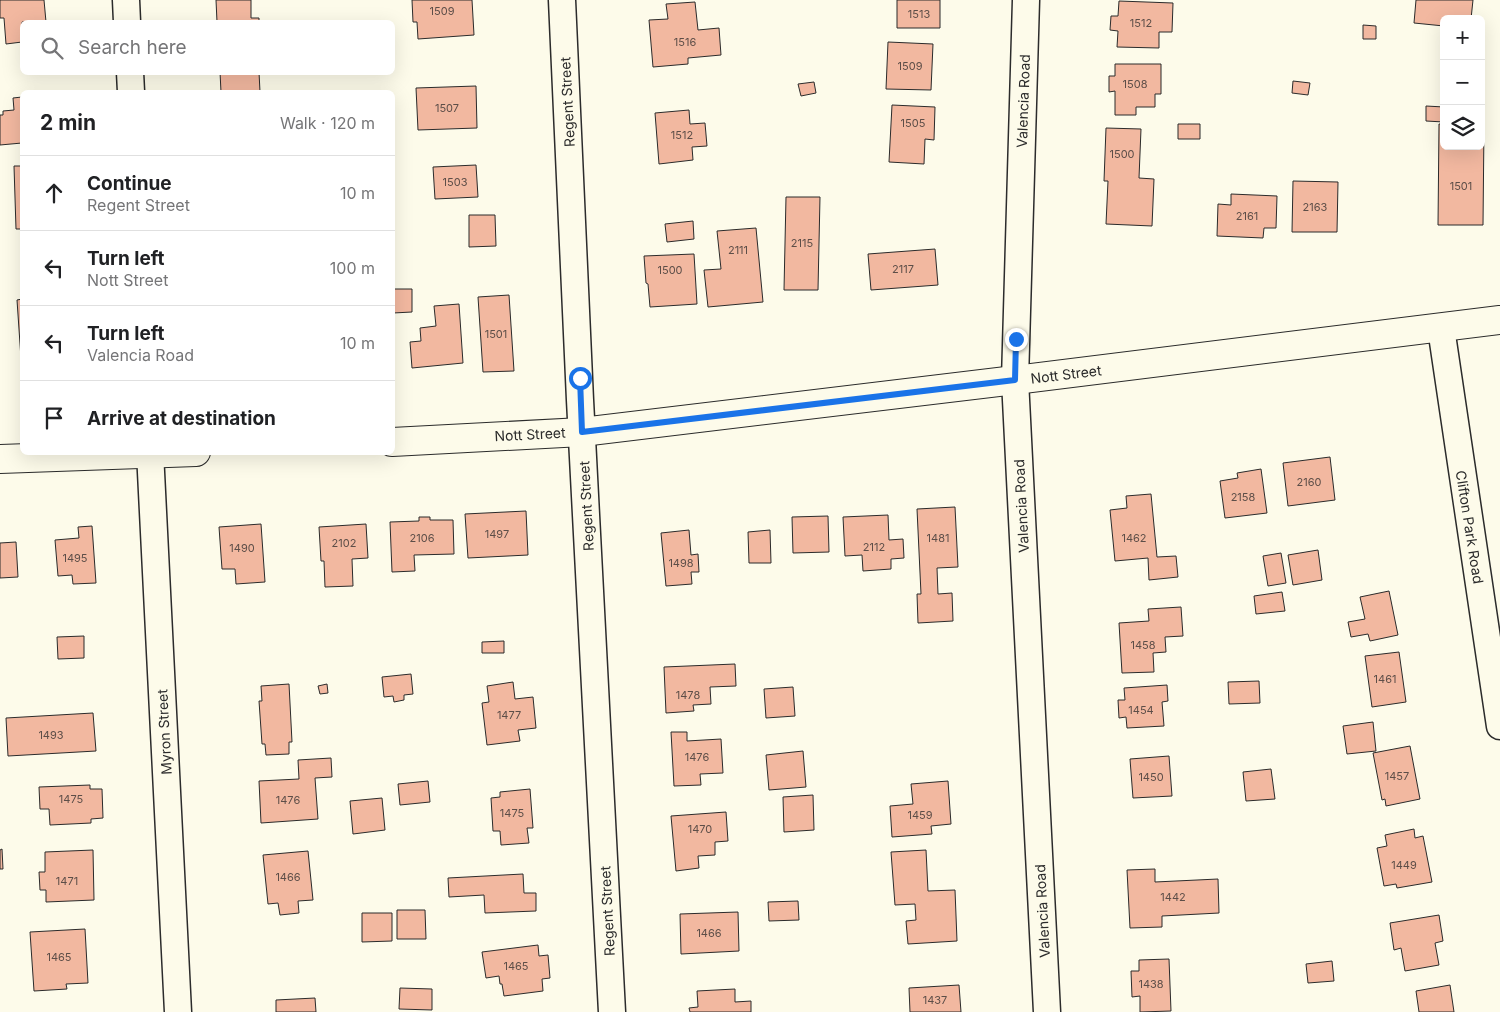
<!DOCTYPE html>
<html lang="en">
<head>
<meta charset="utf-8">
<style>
  body { margin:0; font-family:Inter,sans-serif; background:#f6f6f6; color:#202124 }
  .controls { position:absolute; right:15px; top:15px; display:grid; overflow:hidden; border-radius:8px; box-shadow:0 5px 20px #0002 }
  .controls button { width:45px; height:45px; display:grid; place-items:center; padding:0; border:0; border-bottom:1px solid #e0e0e0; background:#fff; color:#202124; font:25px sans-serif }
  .stop { position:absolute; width:15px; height:15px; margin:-11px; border:4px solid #1a73e8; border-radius:50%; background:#fff }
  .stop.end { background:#1a73e8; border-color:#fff; box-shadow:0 1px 5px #0008 }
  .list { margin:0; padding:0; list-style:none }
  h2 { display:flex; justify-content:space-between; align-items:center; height:65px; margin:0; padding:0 20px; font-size:21px }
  h2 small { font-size:16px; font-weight:400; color:#757577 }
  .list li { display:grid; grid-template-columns:32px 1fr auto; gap:15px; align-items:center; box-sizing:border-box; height:75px; padding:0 20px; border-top:1px solid #e0e0e0 }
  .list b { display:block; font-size:19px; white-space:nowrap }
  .list p { margin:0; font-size:16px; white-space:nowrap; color:#757577 }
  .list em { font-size:16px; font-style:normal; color:#757577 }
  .icon { flex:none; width:28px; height:28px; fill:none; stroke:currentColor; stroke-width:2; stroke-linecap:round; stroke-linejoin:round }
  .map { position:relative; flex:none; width:1500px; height:1012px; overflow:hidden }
  .search { position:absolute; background:#fff; box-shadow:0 5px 20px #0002; left:20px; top:20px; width:375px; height:55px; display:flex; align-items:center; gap:12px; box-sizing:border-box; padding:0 18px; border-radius:8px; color:#757577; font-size:19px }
  .panel { position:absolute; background:#fff; box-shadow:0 5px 20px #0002; left:20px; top:90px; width:375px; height:365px; border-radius:8px }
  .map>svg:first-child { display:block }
</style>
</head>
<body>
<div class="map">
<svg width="1500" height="1012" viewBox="0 0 1500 1012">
  <rect width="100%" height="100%" fill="#fdfbea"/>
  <path fill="#f2b8a0" stroke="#2b2b2b" d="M 0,0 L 44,0 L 46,22 L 22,22 L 22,42 L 6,44 L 4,18 L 0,18 Z
    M 216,0 L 251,0 L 251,18 L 259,18 L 259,22 L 217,22 Z
    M 412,0 L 472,0 L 474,35 L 418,39 L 417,22 L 413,22 Z
    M 897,0 L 940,0 L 940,28 L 897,28 Z
    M 1416,0 L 1473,0 L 1471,19 L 1444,19 L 1444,26 L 1414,23 Z
    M 1119,1 L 1173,3 L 1172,32 L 1159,32 L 1159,48 L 1117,47 L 1118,31 L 1110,30 L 1111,16 L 1118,16 Z
    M 695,2 L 698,30 L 719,28 L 721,55 L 688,58 L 688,64 L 653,67 L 649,20 L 668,19 L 666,4 Z
    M 1363,25 L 1376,26 L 1376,39 L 1363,39 Z
    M 888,42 L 933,44 L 931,90 L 886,89 Z
    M 1115,64 L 1161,64 L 1161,94 L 1155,94 L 1155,107 L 1136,107 L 1136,115 L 1115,115 L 1115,91 L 1109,92 L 1109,76 L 1115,76 Z
    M 220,72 L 259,72 L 260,92 L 221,92 Z
    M 1293,81 L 1310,83 L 1308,95 L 1292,93 Z
    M 814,82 L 816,93 L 801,96 L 798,84 Z
    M 476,86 L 477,128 L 418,130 L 416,88 Z
    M 22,97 L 22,143 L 0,145 L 0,115 L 3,115 L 3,111 L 14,110 L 13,98 Z
    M 892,105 L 935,107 L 934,140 L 925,139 L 924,164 L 889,162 Z
    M 1426,106 L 1444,107 L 1444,122 L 1426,121 Z
    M 689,110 L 690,124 L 705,123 L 707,146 L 692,147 L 693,160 L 659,164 L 655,113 Z
    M 1178,124 L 1200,124 L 1200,139 L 1178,139 Z
    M 1439,124 L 1444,124 L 1444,146 L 1481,146 L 1481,125 L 1484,125 L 1483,225 L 1438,225 Z
    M 1106,128 L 1141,129 L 1139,178 L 1154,179 L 1152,226 L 1106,224 L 1108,181 L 1104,181 Z
    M 476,165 L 478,197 L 435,199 L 433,167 Z
    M 14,166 L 22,166 L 22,229 L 16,229 Z
    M 1293,181 L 1338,182 L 1337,232 L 1292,232 Z
    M 1231,194 L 1277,196 L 1276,228 L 1264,228 L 1263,238 L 1217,236 L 1218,204 L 1231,205 Z
    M 786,197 L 820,197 L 818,290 L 784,290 Z
    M 469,215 L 495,215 L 496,246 L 469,247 Z
    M 693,221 L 694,239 L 667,242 L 665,224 Z
    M 756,228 L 763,302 L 708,307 L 704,270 L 721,269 L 717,231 Z
    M 935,249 L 938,285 L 871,290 L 868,254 Z
    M 694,254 L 697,304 L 650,307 L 648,284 L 646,283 L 644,256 Z
    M 21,287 L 22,287 L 22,373 L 17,300 L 22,299 Z
    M 393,289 L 412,289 L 412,312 L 393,313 Z
    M 509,295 L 514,371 L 483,372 L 478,297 Z
    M 459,304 L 463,363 L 412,368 L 410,342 L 421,341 L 420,328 L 436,326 L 434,306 Z
    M 1330,457 L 1335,500 L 1288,506 L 1283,463 Z
    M 1261,469 L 1267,513 L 1225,518 L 1220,481 L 1238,478 L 1237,473 Z
    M 1151,494 L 1157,557 L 1176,556 L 1178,577 L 1149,580 L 1148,558 L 1115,561 L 1110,510 L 1127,508 L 1126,496 Z
    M 955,507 L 958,567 L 937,568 L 938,594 L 952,593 L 953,621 L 918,623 L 917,594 L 921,594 L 917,509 Z
    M 526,511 L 528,555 L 468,558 L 465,514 Z
    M 888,515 L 889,540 L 903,539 L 904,558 L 891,559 L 891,569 L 863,571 L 862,555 L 845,556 L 843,517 Z
    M 828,516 L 829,552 L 793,553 L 792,517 Z
    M 419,517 L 430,517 L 430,520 L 453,520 L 454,554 L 414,555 L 415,571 L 392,572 L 390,522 L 419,521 Z
    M 261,524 L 265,582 L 236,584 L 235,569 L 222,569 L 219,527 Z
    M 366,524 L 368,558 L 352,559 L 353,586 L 325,587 L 324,561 L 321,561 L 319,527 Z
    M 92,526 L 96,583 L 73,584 L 72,575 L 58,576 L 55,540 L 79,538 L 78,527 Z
    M 689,530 L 691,555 L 698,554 L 699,572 L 691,572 L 692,584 L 666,586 L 661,533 Z
    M 770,530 L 771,563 L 749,563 L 748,532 Z
    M 16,542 L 18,577 L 0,578 L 0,543 Z
    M 1318,550 L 1322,580 L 1293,585 L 1288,555 Z
    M 1281,553 L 1286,583 L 1268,586 L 1263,556 Z
    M 1389,591 L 1398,635 L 1370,641 L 1368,634 L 1351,637 L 1348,622 L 1365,619 L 1360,597 Z
    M 1282,592 L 1285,611 L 1256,614 L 1254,596 Z
    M 1181,607 L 1183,636 L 1165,637 L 1166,652 L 1153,653 L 1154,672 L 1122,673 L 1119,623 L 1149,621 L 1148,609 Z
    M 84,636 L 84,658 L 58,659 L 57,637 Z
    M 504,641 L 504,653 L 482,653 L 482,642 Z
    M 1399,652 L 1406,702 L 1372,707 L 1365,656 Z
    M 735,664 L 736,686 L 710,687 L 711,704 L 693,705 L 694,711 L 666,713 L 664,667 Z
    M 411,674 L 413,694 L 404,695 L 404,700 L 394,702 L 393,696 L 384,697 L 382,677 Z
    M 1259,681 L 1260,703 L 1229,704 L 1228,682 Z
    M 513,682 L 515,699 L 533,697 L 536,728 L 518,730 L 520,741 L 487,745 L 482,703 L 489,702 L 487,686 Z
    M 289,684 L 292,742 L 289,742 L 289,754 L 266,755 L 265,744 L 262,744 L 259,701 L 262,701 L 261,686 Z
    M 327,684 L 328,693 L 320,694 L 318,686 Z
    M 1167,685 L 1168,701 L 1162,702 L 1164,726 L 1127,728 L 1126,717 L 1119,718 L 1118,700 L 1125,700 L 1124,688 Z
    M 793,687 L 795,716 L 766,718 L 764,689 Z
    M 93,713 L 96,751 L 8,756 L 6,718 Z
    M 1373,722 L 1376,751 L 1347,754 L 1343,726 Z
    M 671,732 L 687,732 L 687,741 L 721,739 L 723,773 L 700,774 L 701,785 L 674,786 Z
    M 1410,746 L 1420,799 L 1386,806 L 1385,799 L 1382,800 L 1373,753 Z
    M 803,751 L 806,787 L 769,790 L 766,755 Z
    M 1169,756 L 1172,796 L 1133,798 L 1130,759 Z
    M 331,758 L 332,777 L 315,778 L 318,819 L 261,823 L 259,781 L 299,779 L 298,760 Z
    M 1271,769 L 1275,799 L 1246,801 L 1243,772 Z
    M 428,781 L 430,802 L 400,805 L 398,784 Z
    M 948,781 L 951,824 L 931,826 L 932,834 L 892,837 L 890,806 L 913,804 L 911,784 Z
    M 90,785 L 90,789 L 102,789 L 103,818 L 91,819 L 91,823 L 50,825 L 49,809 L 40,809 L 39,787 Z
    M 530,789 L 533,828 L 527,828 L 529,843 L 501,845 L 500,831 L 493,831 L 491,798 L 500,797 L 500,792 Z
    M 813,795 L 814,830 L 784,832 L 783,797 Z
    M 382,798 L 385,830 L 353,834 L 350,801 Z
    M 726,812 L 728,841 L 715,842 L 715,855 L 698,856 L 699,868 L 676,871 L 671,816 Z
    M 1414,829 L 1415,838 L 1423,836 L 1432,882 L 1397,888 L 1396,884 L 1384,886 L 1377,848 L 1387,846 L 1385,835 Z
    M 2,849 L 3,869 L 0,869 L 0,850 Z
    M 93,850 L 94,900 L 46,902 L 46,890 L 40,890 L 39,872 L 45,872 L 45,852 Z
    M 926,850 L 928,891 L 955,890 L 957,941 L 908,944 L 906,921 L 916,920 L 915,904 L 895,905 L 891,852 Z
    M 308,851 L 313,900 L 298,901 L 299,913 L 280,915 L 278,903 L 268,904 L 263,855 Z
    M 1155,869 L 1155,882 L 1218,879 L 1219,913 L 1162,916 L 1162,927 L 1130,928 L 1127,870 Z
    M 523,874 L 524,893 L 536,893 L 536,911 L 485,913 L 484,895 L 449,897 L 448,878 Z
    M 798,901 L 799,920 L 769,921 L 768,902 Z
    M 397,910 L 425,910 L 426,939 L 397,939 Z
    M 738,912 L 739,951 L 681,954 L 680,914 Z
    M 362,913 L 392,913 L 392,941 L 362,942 Z
    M 1439,915 L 1443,941 L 1435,943 L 1439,965 L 1405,971 L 1401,948 L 1394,950 L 1390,923 Z
    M 85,929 L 88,983 L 66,984 L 67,989 L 34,991 L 30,932 Z
    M 538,945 L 539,956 L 548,955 L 550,978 L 542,979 L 543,991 L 504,996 L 502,984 L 500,984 L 499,976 L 486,978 L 482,952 Z
    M 1169,959 L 1171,1011 L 1140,1012 L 1140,996 L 1132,997 L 1131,971 L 1139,971 L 1139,960 Z
    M 1332,961 L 1334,981 L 1308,983 L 1306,964 Z
    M 959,985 L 961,1012 L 910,1012 L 909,988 Z
    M 1450,985 L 1454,1012 L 1419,1012 L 1416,991 Z
    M 400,988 L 432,989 L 432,1010 L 399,1009 Z
    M 735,989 L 735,1002 L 751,1001 L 751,1012 L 690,1012 L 689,1008 L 698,1007 L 697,991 Z
    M 315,998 L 316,1012 L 276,1012 L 276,1000 Z"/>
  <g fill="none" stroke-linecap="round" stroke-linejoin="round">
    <g stroke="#2b2b2b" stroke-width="29">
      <path id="street" d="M 126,0 L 127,22
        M 562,0 L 580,400 L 612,1012
        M 1026,0 L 1015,380 L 1047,1012
        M 130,72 L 131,92
        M 1441,328 L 1500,726
        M 150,452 L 178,1012"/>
    </g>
    <g stroke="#2b2b2b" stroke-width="30">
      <path id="secondary" d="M 392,442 L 582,432 L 1015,380 L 1500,320
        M 0,459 L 196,452"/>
    </g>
    <use href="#street" stroke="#fdfbea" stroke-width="26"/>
    <use href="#secondary" stroke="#fdfbea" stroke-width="28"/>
  </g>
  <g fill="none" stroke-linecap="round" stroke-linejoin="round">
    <path stroke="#1a73e8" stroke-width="6" d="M 580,378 L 582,432 L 1015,380 L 1016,339"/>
  </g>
  <g text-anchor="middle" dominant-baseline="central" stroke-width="4" stroke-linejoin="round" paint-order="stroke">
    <g font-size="11" fill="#5d4e48">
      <text x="442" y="11">1509</text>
      <text x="919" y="14">1513</text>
      <text x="1141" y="23">1512</text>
      <text x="685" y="42">1516</text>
      <text x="910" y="66">1509</text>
      <text x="1135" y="84">1508</text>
      <text x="447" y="108">1507</text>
      <text x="913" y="123">1505</text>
      <text x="682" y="135">1512</text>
      <text x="1122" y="154">1500</text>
      <text x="455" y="182">1503</text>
      <text x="1461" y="186">1501</text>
      <text x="1315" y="207">2163</text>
      <text x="1247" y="216">2161</text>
      <text x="802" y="243">2115</text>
      <text x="738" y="250">2111</text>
      <text x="903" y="269">2117</text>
      <text x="670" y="270">1500</text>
      <text x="496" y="334">1501</text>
      <text x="1309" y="482">2160</text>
      <text x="1243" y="497">2158</text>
      <text x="497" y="534">1497</text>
      <text x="422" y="538">2106</text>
      <text x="938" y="538">1481</text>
      <text x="1134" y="538">1462</text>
      <text x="344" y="543">2102</text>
      <text x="874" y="547">2112</text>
      <text x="242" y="548">1490</text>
      <text x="75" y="558">1495</text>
      <text x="681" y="563">1498</text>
      <text x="1143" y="645">1458</text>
      <text x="1385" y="679">1461</text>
      <text x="688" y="695">1478</text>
      <text x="1141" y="710">1454</text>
      <text x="509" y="715">1477</text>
      <text x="51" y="735">1493</text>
      <text x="697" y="757">1476</text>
      <text x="1397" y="776">1457</text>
      <text x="1151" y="777">1450</text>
      <text x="71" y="799">1475</text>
      <text x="288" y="800">1476</text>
      <text x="512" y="813">1475</text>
      <text x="920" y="815">1459</text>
      <text x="700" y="829">1470</text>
      <text x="1404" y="865">1449</text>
      <text x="288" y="877">1466</text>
      <text x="67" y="881">1471</text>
      <text x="1173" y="897">1442</text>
      <text x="709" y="933">1466</text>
      <text x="59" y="957">1465</text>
      <text x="516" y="966">1465</text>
      <text x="1151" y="984">1438</text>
      <text x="935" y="1000">1437</text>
    </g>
    <g font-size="14" fill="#2b2b2b" stroke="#fdfbea">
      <text transform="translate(1023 101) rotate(-88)">Valencia Road</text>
      <text transform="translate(567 102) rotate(-93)">Regent Street</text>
      <text transform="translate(1066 374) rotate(-7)">Nott Street</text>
      <text transform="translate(530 434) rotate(-3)">Nott Street</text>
      <text transform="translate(586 506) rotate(-93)">Regent Street</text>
      <text transform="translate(1021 506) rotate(-93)">Valencia Road</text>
      <text transform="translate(1470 527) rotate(81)">Clifton Park Road</text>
      <text transform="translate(164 732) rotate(-93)">Myron Street</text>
      <text transform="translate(607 911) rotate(-93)">Regent Street</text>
      <text transform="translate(1042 911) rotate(-93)">Valencia Road</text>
    </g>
  </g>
</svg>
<div class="controls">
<button>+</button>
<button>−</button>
<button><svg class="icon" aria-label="layers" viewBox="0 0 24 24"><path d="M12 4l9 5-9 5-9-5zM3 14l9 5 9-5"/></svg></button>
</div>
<div class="stop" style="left:580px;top:378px"></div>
<div class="stop end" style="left:1016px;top:339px"></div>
<div class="search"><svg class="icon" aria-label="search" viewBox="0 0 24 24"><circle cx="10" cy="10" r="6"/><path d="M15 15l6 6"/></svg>Search here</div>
<section class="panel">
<h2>2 min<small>Walk · 120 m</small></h2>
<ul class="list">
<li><svg class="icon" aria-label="ahead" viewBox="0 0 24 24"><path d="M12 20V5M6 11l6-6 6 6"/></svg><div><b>Continue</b><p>Regent Street</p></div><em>10 m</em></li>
<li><svg class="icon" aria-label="left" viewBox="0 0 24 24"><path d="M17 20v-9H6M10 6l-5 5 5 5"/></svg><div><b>Turn left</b><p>Nott Street</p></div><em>100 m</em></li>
<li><svg class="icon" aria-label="left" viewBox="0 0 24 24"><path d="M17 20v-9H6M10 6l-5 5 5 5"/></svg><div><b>Turn left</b><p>Valencia Road</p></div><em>10 m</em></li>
<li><svg class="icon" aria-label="arrive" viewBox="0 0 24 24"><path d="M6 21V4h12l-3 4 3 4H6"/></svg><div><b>Arrive at destination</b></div></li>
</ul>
</section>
</div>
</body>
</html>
